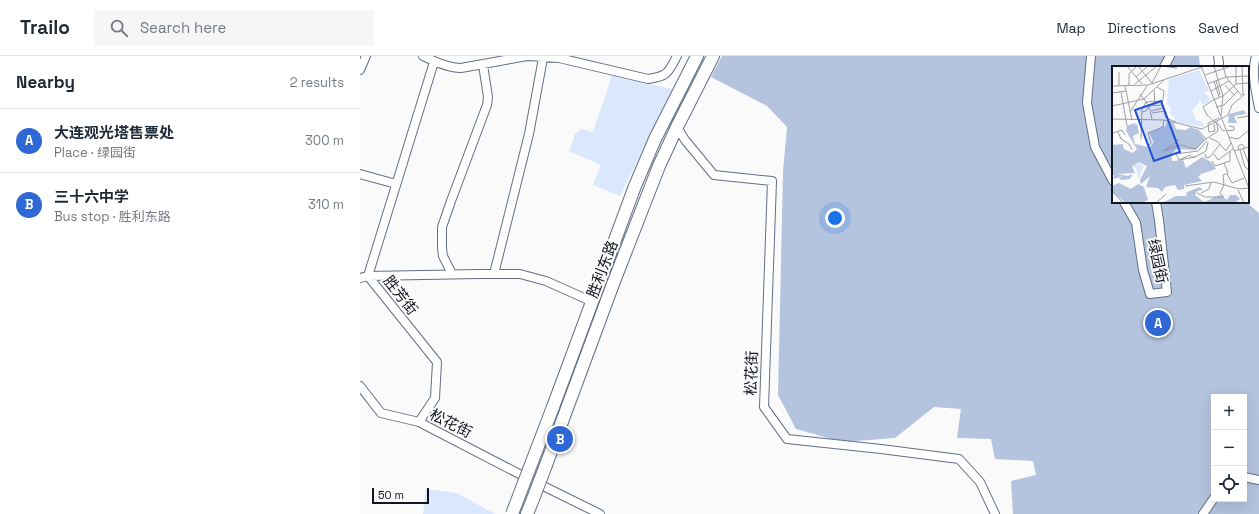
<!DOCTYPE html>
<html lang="en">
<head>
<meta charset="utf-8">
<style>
  body { margin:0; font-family:"Space Grotesk","Noto Sans SC",sans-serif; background:#f6f6f7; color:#1f2937 }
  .controls { position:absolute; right:12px; bottom:12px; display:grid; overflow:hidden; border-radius:0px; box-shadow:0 4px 16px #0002 }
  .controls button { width:36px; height:36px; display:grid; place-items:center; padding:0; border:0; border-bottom:1px solid #e0e1e3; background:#fff; color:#1f2937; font:20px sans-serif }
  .scale { position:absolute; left:12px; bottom:10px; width:57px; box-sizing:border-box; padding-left:4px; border:2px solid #111620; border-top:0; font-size:11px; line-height:14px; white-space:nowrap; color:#111620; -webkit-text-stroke:3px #fafafa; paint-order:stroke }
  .you { position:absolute; left:475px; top:162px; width:14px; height:14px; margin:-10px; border:3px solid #fff; border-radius:50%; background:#1a73e8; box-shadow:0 0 0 6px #1a73e833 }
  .badge { display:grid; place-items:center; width:26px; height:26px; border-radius:50%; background:#2f67d5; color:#fff; font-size:13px; font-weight:700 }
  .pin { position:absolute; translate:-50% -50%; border:2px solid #fff; box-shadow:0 1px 4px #0006 }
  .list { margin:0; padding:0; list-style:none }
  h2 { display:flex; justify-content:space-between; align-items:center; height:52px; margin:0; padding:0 16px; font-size:17px }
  h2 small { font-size:13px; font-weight:400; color:#747a83 }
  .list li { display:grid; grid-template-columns:26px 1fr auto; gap:12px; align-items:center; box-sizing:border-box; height:64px; padding:0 16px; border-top:1px solid #e0e1e3 }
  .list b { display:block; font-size:15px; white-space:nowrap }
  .list p { margin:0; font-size:13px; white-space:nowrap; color:#747a83 }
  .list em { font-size:13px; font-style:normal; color:#747a83 }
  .icon { flex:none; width:22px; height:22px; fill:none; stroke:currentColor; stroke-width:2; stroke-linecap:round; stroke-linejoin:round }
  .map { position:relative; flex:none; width:899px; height:458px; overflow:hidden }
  header { display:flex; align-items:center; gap:24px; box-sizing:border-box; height:56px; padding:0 20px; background:#fff; border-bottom:1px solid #e0e1e3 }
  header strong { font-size:19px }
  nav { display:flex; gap:22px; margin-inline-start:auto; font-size:14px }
  .search { width:280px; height:36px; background:#f6f6f7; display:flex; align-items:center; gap:10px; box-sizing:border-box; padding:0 14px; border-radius:0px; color:#747a83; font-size:15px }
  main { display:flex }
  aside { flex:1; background:#fff }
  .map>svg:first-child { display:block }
</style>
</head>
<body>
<header>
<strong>Trailo</strong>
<div class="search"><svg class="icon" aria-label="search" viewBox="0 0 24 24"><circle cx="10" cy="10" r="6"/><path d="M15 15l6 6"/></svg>Search here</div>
<nav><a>Map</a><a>Directions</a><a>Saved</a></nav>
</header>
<main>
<aside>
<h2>Nearby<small>2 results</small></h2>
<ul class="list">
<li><span class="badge">A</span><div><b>大连观光塔售票处</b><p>Place · 绿园街</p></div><em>300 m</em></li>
<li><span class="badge">B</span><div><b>三十六中学</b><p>Bus stop · 胜利东路</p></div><em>310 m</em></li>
</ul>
</aside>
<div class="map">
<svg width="899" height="458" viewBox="0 0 899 458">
  <rect width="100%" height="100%" fill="#fafafa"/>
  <path fill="#dbe7fd" d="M 252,20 L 313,33 L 260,140 L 233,129 L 241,109 L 209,95 L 215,78 L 221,73 L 233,76 Z
    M 66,433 L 97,437 L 135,458 L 63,458 Z"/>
  <path fill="#b4c3de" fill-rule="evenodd" d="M 362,0 L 839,0 L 840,11 L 753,11 L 753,146 L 886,146 L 899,157 L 899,458 L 653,458 L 651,425 L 676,419 L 673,405 L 635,403 L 631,383 L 597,382 L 601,353 L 574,351 L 535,382 L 482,386 L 436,373 L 418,339 L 423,116 L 427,71 L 407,50 L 351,21 ZM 854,341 L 884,341 L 884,443 L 854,443 Z"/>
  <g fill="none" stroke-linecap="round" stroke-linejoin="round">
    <g stroke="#616f87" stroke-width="10">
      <path id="street" d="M 63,0 C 75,6 88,12 101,12 L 167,0
        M 168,0 L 199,2 L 288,23 C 308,20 308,17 317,0
        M 731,0 L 727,47 L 735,91 L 753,125
        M 896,0 C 891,16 896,36 899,52
        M 804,11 L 810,0
        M 858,11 L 859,7 L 858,0
        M 0,14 L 6,0
        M 317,71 L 325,84 L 354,119 L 412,125 L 404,351 L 427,383 L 521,393 L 599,403 L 620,426 L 635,458
        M 0,118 L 36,128
        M 764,146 L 776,167 L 783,214 L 790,238 L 807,236 L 799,164 L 796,146
        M 92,218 L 83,200 L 82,192 L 82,171 L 91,145 L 127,49 L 128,41 L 123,9
        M 134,218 L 169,78 L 183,2
        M 0,222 L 8,220 L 119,218 L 160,218 L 186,225 L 233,246
        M 0,330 L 21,357 L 59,366 L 169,423 L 240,458
        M 59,366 L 75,342 L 77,306 L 8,220 L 74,6
        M 884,421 L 899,424
        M 843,458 L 854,442"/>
    </g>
    <g stroke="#616f87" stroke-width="14">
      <path id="primary" d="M 193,351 L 275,130 L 295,83 L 337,0
        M 186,409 L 253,228 L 299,110 L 317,71 L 353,0
        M 167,458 L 173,443"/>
    </g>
    <use href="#street" stroke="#fff" stroke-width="8"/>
    <use href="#primary" stroke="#fff" stroke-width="12"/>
    <g stroke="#616f87" stroke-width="14" stroke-linecap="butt">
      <path id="primary-bridge" d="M 173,443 L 186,409
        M 152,458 L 193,351"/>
    </g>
    <use href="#primary-bridge" stroke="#fff" stroke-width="12"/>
  </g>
  <g text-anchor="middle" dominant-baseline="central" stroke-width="4" stroke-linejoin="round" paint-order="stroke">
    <g font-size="15" fill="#111620" stroke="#fafafa">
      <text transform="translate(798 205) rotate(78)">绿园街</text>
      <text transform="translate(242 213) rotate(-69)">胜利东路</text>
      <text transform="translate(41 239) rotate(52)">胜芳街</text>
      <text transform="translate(391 317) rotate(-88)">松花街</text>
      <text transform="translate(91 367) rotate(27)">松花街</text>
    </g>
  </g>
  <g transform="translate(752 10)">
    <rect width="137" height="137" fill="#fafafa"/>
    <path d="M 87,4 L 97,24 L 93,27 L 99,34 L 91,39 L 87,33 L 87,37 L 80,44 L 84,54 L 91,56 L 92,61 L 65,57 L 62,54 L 63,51 L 59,49 L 58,39 L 55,39 L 57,13 ZM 27,96 L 31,100 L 27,113 L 24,102 L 20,100 Z" fill="#dbe7fd"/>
    <path d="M 132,44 L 134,48 L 122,50 L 125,57 L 116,57 L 117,48 ZM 55,55 L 62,57 L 64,63 L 74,64 L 78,61 L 84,63 L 93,73 L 84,84 L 64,83 L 59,89 L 60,95 L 71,94 L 74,102 L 90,91 L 99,96 L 104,103 L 89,108 L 86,111 L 90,115 L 72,119 L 72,123 L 66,124 L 63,119 L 53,121 L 50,126 L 46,122 L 34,121 L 38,110 L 29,118 L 28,114 L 35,100 L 27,96 L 20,100 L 23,108 L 21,107 L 5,108 L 16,110 L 21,108 L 18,113 L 9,114 L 7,112 L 10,110 L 2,113 L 2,109 L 0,109 L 0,79 L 11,78 L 12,83 L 21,87 L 25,83 L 14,65 L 15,60 L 23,57 L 24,60 L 25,57 L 27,67 L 21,70 L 23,78 L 36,81 L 36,84 L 42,76 L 37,67 L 54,60 ZM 7,117 L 19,123 L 26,118 L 32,121 L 36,134 L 30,137 L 13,137 L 1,126 L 0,120 ZM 88,121 L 91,124 L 85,125 L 83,129 L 92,136 L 108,129 L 115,134 L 118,129 L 124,129 L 128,133 L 122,137 L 50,137 L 64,130 L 74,130 L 75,126 Z" fill="#b4c3de"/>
    <path fill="none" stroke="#9d9fa3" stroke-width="1" d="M 15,0 L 30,18M 26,0 L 40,17M 49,0 L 65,2M 89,0 L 137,122M 102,0 L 111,30 L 109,50M 111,0 L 114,11 L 130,30M 124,0 L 124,18M 130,0 L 131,29M 7,6 L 7,19M 93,9 L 119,0M 24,11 L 36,0M 104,14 L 108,29M 0,15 L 0,1M 102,15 L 107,31M 40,17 L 49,0M 23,18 L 45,0M 95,18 L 114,11 L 137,10M 17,19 L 17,8 L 25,0M 113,19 L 122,29M 0,20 L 36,19 L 90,1M 13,20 L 20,54M 45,21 L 52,25 L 50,40 L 54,52 L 64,56M 42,24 L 43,40M 99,25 L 117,15M 9,26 L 15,60M 0,27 L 14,25M 28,28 L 37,40 L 40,53M 101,34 L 111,30 L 124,18 L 137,17M 0,40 L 32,33 L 53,13M 104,41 L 112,39 L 126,25M 39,45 L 51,42M 18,46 L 35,20M 30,46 L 34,45 L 37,40 L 50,39M 40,47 L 53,45M 125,52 L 137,50M 0,53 L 52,54 L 90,63 L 116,49 L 120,39 L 133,28M 104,55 L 111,65 L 113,64M 102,58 L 103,65 L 97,66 L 96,57 L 107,52M 85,63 L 94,73 L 106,65 L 105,58 L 95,49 L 91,41 L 101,34M 114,65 L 122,64 L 122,61 L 117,60M 6,66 L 9,73 L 17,78 L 20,84M 1,67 L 10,64 L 13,69M 117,71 L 126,73 L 137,64M 98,72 L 106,76 L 114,85 L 119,77M 29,73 L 30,43 L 34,36 L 51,35M 65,73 L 67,74 L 52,85 L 69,79 L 83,83 L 94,73M 36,80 L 39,77 L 36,67 L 51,61 L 52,54M 131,83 L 137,98M 127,84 L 126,80 L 130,78 L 133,82M 128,84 L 133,101 L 137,104M 122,85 L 137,81M 93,88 L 94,92 L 98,91 L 108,78M 102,88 L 106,94 L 121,83M 80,91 L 83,91 L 67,94 L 64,88 L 86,85 L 95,75M 83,91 L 94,85 L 96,76M 67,94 L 78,89 L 79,91M 100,95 L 103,100 L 118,95 L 118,85M 115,108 L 120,117 L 132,112M 73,120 L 102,116 L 127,123 L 137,122M 126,124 L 132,137M 0,125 L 11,137M 85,127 L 93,131 L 112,131 L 108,127 L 112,119 L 111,109 L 116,107 L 112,97M 89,127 L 97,123 L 99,116M 44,137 L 54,128"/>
    <path fill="#1d4ed8" fill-opacity="0.15" stroke="#1d4ed8" stroke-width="2" d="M 49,35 L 68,86 L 42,95 L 23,44 Z"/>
    <rect width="137" height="137" fill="none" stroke="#111620" stroke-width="2"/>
  </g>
</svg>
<div class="controls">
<button>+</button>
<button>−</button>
<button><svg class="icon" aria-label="locate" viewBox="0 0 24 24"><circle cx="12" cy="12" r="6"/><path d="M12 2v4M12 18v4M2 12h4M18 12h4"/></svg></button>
</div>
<div class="scale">50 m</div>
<div class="you"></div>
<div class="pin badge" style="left:798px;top:267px">A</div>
<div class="pin badge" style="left:200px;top:383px">B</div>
</div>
</main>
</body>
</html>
